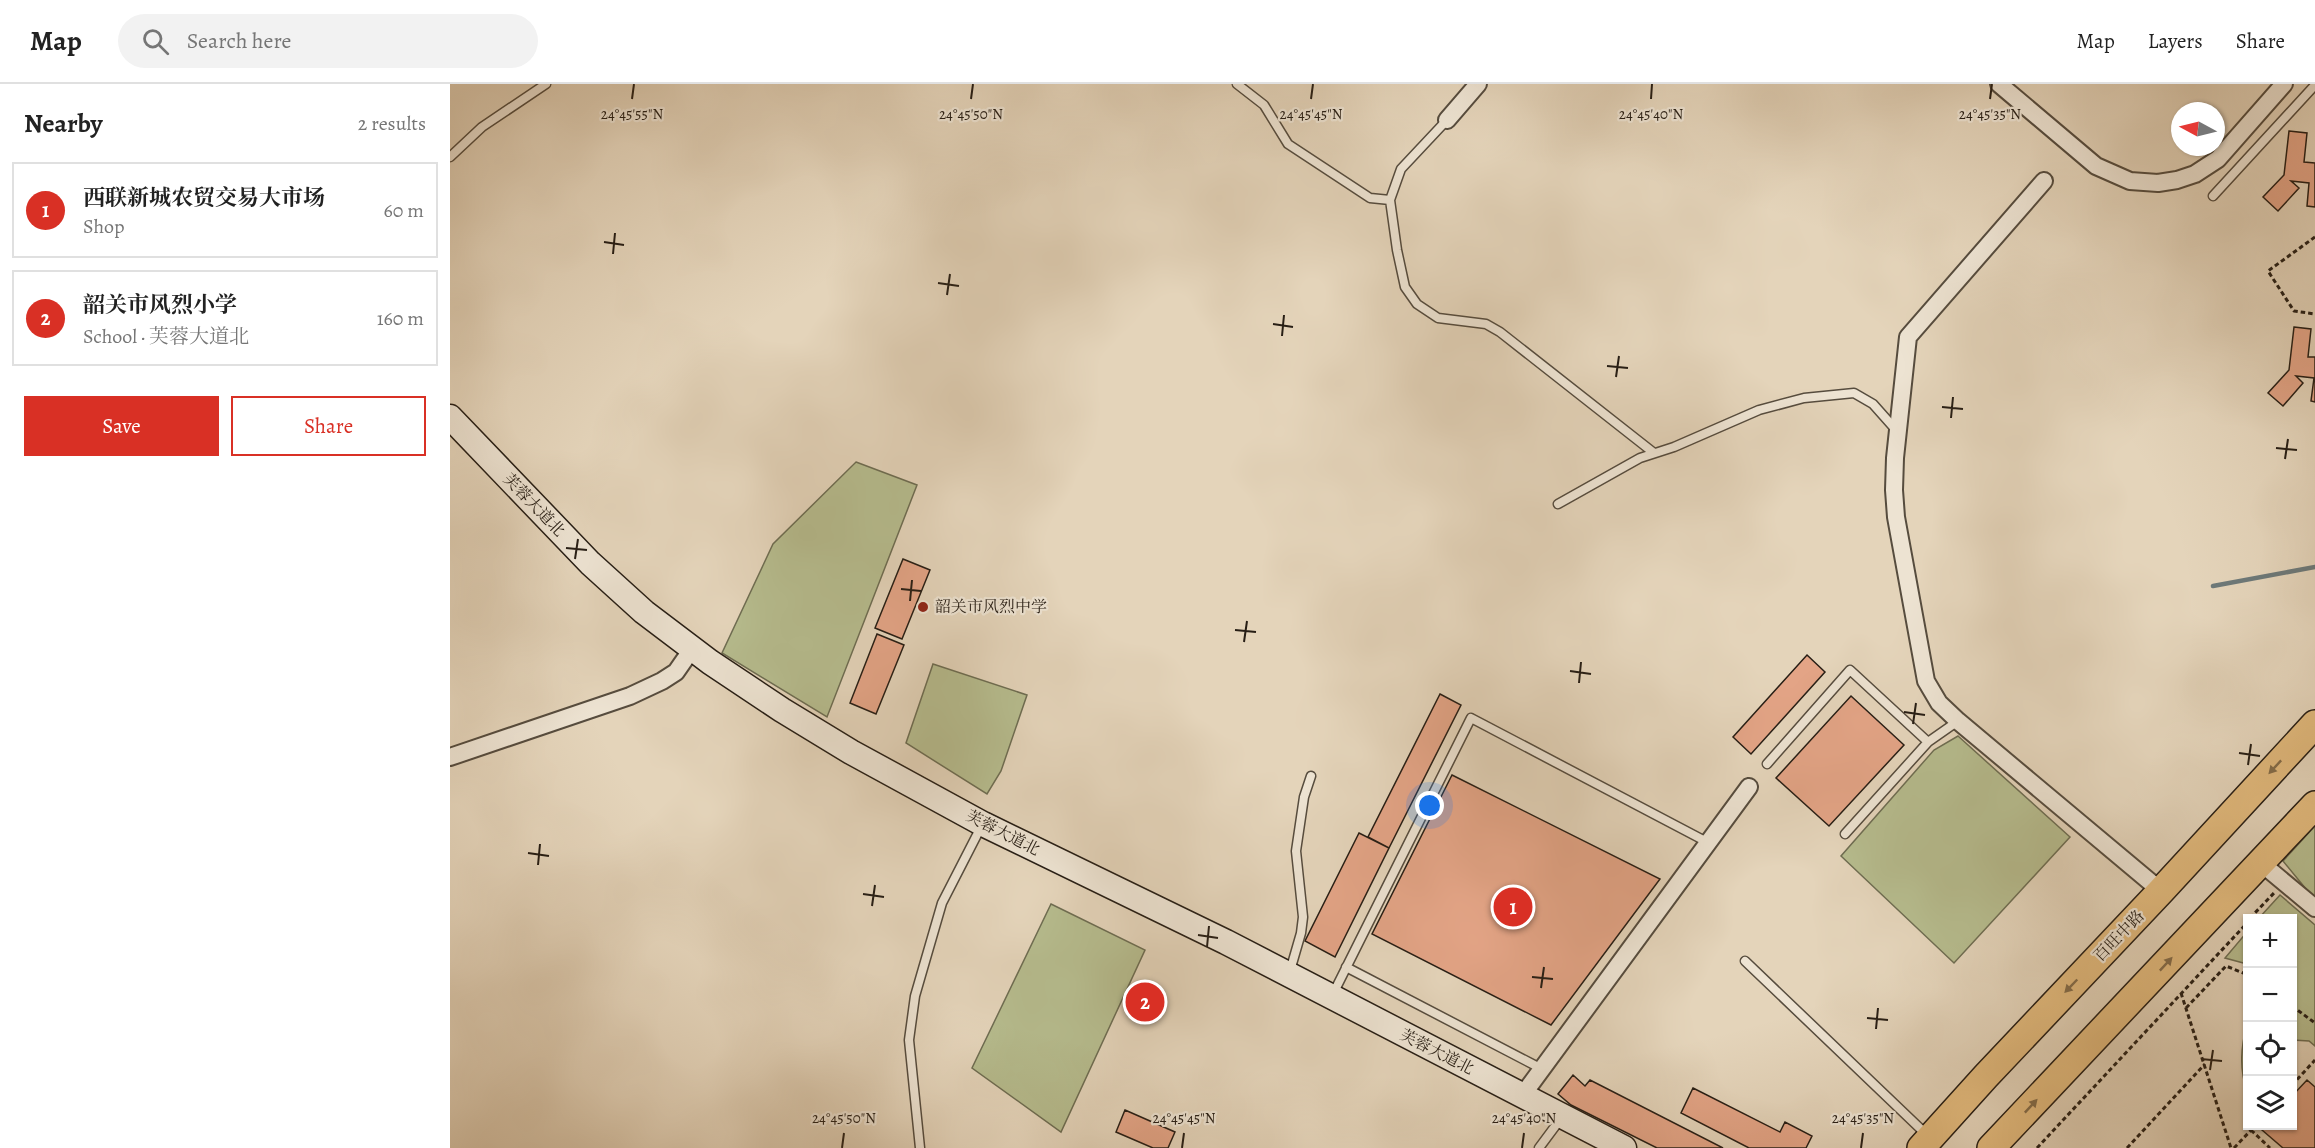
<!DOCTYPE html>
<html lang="en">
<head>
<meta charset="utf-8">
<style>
  body { margin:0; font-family:Alegreya,"Noto Serif SC",serif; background:#f2f2f2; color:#222 }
  .controls { position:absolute; right:18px; bottom:18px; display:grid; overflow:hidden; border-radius:0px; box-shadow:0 2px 4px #0004 }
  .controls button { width:54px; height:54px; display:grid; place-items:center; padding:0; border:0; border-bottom:2px solid #e0e0e0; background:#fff; color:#222; font:30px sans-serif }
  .compass { position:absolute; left:1721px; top:18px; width:54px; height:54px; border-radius:50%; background:#fff; box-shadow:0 2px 4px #0004; rotate:277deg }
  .you { position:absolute; left:980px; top:722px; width:21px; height:21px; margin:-15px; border:4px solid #fff; border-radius:50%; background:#1a73e8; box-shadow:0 0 0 9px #1a73e833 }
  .badge { display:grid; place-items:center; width:39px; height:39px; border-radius:50%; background:#d93025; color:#fff; font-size:20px; font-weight:700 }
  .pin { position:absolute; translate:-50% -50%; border:3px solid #fff; box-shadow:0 2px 6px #0006 }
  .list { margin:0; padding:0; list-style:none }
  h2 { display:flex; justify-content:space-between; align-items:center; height:78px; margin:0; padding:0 24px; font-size:26px }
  h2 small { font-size:20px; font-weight:400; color:#767676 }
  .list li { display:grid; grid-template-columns:39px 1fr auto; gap:18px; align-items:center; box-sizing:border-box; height:96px; margin:0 12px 12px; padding:0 12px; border:2px solid #e0e0e0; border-radius:0px }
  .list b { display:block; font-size:22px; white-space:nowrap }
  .list p { margin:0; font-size:20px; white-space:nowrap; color:#767676 }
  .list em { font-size:20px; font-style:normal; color:#767676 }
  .actions { display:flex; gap:12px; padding:18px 24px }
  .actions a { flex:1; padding:14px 0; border:2px solid #d93025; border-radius:0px; text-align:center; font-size:21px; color:#d93025 }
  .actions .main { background:#d93025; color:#fff }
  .icon { flex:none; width:33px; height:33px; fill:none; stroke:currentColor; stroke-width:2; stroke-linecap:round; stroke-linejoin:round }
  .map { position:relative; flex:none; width:1865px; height:1064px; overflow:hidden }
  header { display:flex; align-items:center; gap:36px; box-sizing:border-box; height:84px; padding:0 30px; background:#fff; border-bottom:2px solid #e0e0e0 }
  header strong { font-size:28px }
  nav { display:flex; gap:33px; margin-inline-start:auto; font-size:21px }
  .search { width:420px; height:54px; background:#f2f2f2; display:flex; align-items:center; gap:15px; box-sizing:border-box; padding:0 21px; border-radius:33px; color:#767676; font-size:22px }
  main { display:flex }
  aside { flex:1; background:#fff }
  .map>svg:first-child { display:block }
</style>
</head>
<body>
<header>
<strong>Map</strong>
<div class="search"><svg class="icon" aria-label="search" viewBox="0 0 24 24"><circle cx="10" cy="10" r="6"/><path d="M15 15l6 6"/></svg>Search here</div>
<nav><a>Map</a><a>Layers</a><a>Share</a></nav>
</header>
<main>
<aside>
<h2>Nearby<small>2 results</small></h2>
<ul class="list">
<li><span class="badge">1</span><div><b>西联新城农贸交易大市场</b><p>Shop</p></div><em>60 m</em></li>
<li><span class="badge">2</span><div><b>韶关市风烈小学</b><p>School · 芙蓉大道北</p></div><em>160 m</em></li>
</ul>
<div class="actions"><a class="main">Save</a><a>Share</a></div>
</aside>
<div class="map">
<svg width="1865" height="1064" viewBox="0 0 1865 1064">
  <rect width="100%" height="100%" fill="#e4d4ba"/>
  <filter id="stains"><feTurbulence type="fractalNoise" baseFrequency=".00333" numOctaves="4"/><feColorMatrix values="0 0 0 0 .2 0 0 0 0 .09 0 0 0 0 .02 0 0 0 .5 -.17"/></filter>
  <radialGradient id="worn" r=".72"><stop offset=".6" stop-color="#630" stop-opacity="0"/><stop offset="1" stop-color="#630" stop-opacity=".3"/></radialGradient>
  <path fill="#b6bc8e" stroke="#6e6d52" stroke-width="1.5" d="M 406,378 L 467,401 L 377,633 L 272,569 L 323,460 Z
    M 483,580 L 577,611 L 551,687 L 537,710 L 456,659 Z
    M 1508,652 L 1620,753 L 1504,879 L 1391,772 L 1484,666 Z
    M 1865,742 L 1865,816 L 1833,777 Z
    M 1830,811 L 1865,841 L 1865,962 L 1859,957 L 1843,956 L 1842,834 L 1809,834 Z
    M 601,820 L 695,866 L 611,1048 L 522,984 Z
    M 1797,848 L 1797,880 L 1775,874 Z
    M 1797,940 L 1798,1006 L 1797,1007 C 1789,984 1791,963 1797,940 Z"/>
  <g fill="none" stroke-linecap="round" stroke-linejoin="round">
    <path stroke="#6d7979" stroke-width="4.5" d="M 1763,502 L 1865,483"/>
  </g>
  <path fill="#e3a486" stroke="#271e15" stroke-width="1.5" d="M 1839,47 L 1857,49 L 1854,78 L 1865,79 L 1865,123 L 1857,122 L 1859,99 L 1841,97 L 1849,104 L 1828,127 L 1813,113 L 1834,91 Z
    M 1844,243 L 1861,245 L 1858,273 L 1865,273 L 1865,318 L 1861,317 L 1864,294 L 1846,292 L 1853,299 L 1833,322 L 1818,309 L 1839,286 Z
    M 453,475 L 480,486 L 452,555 L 425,544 Z
    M 427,550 L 454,561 L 426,630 L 400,619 Z
    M 1357,571 L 1375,588 L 1301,670 L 1283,653 Z
    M 990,610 L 1011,621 L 939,764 L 918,753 Z
    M 1401,612 L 1454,661 L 1379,742 L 1326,694 Z
    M 1002,691 L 1210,795 L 1101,941 L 922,850 Z
    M 909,749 L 939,764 L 885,873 L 855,857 Z
    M 1123,991 L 1135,1002 L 1140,996 L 1273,1064 L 1207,1064 L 1121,1021 L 1108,1010 Z
    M 1857,996 L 1865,1003 L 1865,1064 L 1833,1064 L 1812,1046 L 1816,1042 L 1842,1042 L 1842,1012 Z
    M 1243,1004 L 1330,1048 L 1335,1038 L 1362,1052 L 1356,1064 L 1299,1064 L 1231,1029 Z
    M 675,1026 L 725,1048 L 718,1064 L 703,1064 L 666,1048 Z"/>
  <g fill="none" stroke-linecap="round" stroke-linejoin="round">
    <g stroke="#564c3e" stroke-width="11">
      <path id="service" d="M 787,0 L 814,21 L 838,60 L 920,114 L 940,116
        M 997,36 L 951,85 L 940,116 L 947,166 L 955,203 L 967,220 L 988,234 L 1036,240 L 1050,248 L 1204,369
        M 0,73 L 32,43 L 96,0
        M 1763,112 L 1865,1
        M 1108,420 L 1190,374 L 1224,363 L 1309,326 L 1354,314 L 1404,309 L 1423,320 L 1447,347
        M 1317,680 L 1400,586 L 1478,658
        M 1395,750 L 1478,658 L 1508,637
        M 1295,877 L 1478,1052
        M 896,883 L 1092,985
        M 840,887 L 851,849 L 853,833 L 846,767 L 854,713 L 861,692
        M 883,910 L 1021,634 L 1259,759
        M 470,1064 L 459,956 L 465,912 L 492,819 L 531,743
        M 1089,1064 L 1112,1033"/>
    </g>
    <g stroke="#564c3e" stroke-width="20">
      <path id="minor" d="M 1549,0 L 1646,82 L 1680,97 L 1708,99 L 1727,96 L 1745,90 L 1768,75 L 1834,0
        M 997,36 L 1028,0
        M 1594,97 L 1458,253 L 1445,374 L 1444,406 L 1446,433 L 1476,597 L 1489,619 L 1508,637 L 1711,807
        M 0,673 L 180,612 L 212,597 L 226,588 L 242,565
        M 1811,779 L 1865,824
        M 1072,1012 L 1299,703"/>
    </g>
    <g stroke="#271e15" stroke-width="27">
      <path id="secondary" d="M 0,333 L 140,479 L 194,528 L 260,578 L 332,626 L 401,668 L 533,740 L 776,858 L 1174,1064"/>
    </g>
    <g stroke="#271e15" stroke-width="30">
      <path id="primary" d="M 1471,1064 L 1536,992 L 1711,807 L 1865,640
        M 1541,1064 L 1865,721"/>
    </g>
    <path stroke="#271e15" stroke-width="3" stroke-dasharray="4.5 3" stroke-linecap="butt" d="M 1865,153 L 1818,187 L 1844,227 L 1865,230
      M 1800,834 L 1824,809
      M 1731,909 L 1781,1064
      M 1842,922 L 1865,939
      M 1736,924 L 1776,882 L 1798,891
      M 1842,1001 L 1865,976
      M 1801,1046 L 1820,1064
      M 1587,1064 L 1798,838
      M 1677,1064 L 1755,980
      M 1784,1064 L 1805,1042"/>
    <use href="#service" stroke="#ede3d2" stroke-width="8"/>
    <use href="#minor" stroke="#ede3d2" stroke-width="16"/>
    <use href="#secondary" stroke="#ede3d2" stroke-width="24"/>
    <use href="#primary" stroke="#e2ba7d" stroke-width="27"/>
  </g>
  <defs><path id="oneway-solid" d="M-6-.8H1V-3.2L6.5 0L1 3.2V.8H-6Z" transform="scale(1.5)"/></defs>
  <g fill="#846c49">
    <use href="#oneway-solid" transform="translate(1825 683) rotate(133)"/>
    <use href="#oneway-solid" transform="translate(1716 880) rotate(-47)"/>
    <use href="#oneway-solid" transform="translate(1621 902) rotate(134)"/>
    <use href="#oneway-solid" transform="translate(1581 1022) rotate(-47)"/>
  </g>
  <path fill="none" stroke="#271e15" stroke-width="2" d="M 182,15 L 184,0M 521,15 L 523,0M 861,15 L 863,0M 1201,15 L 1202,0M 1540,15 L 1542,0M 154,158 L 174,161M 163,170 L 165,149M 488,199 L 509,202M 497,211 L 500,190M 823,240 L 843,243M 832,252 L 834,231M 1157,282 L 1178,284M 1166,293 L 1169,272M 1492,323 L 1513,325M 1501,334 L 1503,313M 1826,364 L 1847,366M 1835,375 L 1838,355M 116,464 L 137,466M 125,475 L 128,455M 451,505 L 471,507M 460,517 L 462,496M 785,546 L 806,548M 794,558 L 797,537M 1120,587 L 1141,590M 1129,599 L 1131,578M 1454,628 L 1475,631M 1463,640 L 1466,619M 1789,669 L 1810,672M 1798,681 L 1801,660M 78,769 L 99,772M 88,781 L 90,760M 413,810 L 434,813M 422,822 L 425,801M 748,851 L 768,854M 757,863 L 759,842M 1082,893 L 1103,895M 1091,904 L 1094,883M 1417,934 L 1438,936M 1426,945 L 1428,924M 1751,975 L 1772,977M 1760,986 L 1763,966M 392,1064 L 394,1049M 732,1064 L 734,1049M 1072,1064 L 1074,1049M 1411,1064 L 1413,1049"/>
  <circle fill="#8f2418" stroke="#ede3d2" stroke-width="2" cx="473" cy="523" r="6"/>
  <g text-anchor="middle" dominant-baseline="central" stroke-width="4.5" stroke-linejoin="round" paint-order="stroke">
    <g font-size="16" fill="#271e15" stroke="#ede3d2">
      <text transform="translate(84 421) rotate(46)">芙蓉大道北</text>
      <text transform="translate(553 749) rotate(27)">芙蓉大道北</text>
      <text transform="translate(1669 852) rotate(-46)">百旺中路</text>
      <text transform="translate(987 968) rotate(27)">芙蓉大道北</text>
    </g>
    <g font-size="16" fill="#271e15" stroke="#ede3d2" text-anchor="start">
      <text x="485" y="523">韶关市风烈中学</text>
    </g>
  </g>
  <g font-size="15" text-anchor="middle" fill="#271e15" stroke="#ede3d2" stroke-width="4.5" stroke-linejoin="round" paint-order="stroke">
    <text x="182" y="35">24°45'55"N</text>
    <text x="521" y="35">24°45'50"N</text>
    <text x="861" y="35">24°45'45"N</text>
    <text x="1201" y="35">24°45'40"N</text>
    <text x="1540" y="35">24°45'35"N</text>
    <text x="394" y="1039">24°45'50"N</text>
    <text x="734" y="1039">24°45'45"N</text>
    <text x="1074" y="1039">24°45'40"N</text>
    <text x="1413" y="1039">24°45'35"N</text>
  </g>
  <rect width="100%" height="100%" filter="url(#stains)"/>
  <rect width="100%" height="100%" fill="url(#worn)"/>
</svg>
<div class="controls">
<button>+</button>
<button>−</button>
<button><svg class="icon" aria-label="locate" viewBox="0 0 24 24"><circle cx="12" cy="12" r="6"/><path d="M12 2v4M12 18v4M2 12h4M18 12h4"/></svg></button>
<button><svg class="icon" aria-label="layers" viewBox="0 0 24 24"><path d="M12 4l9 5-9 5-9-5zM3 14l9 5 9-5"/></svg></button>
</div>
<svg class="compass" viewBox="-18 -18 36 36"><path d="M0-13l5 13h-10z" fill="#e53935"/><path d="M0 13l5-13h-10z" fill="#767676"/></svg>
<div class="you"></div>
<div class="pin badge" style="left:1063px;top:823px">1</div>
<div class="pin badge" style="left:695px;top:918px">2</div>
</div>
</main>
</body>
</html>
